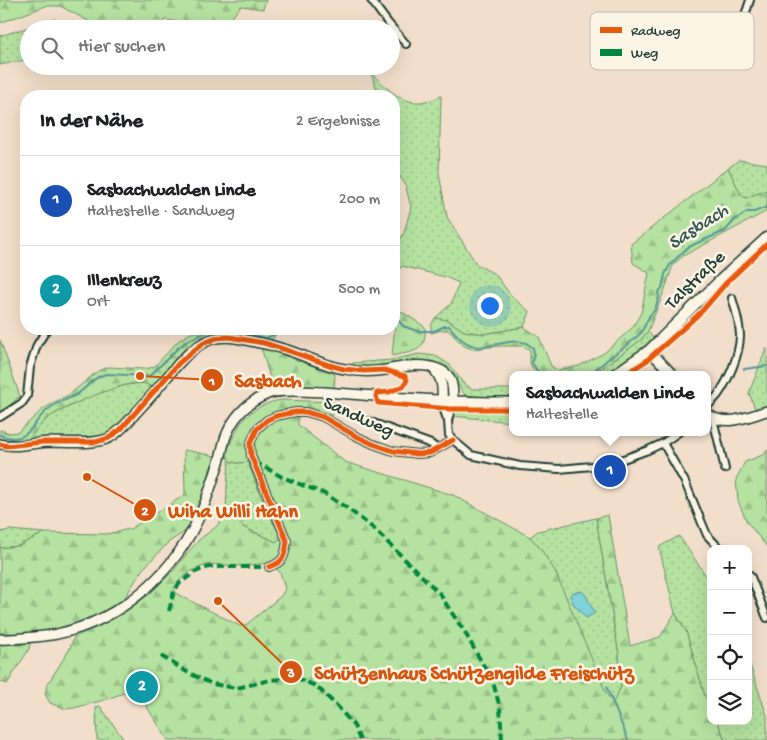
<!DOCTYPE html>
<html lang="de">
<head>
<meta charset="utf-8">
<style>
  body { margin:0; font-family:"Gochi Hand",sans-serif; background:#f6f6f6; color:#202124 }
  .controls { position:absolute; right:15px; bottom:15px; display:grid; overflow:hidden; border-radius:10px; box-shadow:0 5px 20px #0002 }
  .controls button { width:45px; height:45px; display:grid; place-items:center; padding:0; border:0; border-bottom:1px solid #e0e0e0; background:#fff; color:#202124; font:25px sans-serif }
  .you { position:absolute; left:489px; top:305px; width:18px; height:18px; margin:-12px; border:4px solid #fff; border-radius:50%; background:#1a73e8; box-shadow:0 0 0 8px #1a73e833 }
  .badge { display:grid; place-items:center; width:32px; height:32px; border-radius:50%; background:#1a73e8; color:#fff; font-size:16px; font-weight:700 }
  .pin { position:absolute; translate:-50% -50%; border:2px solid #fff; box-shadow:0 1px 5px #0006 }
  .popup { position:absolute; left:509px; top:371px; width:202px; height:65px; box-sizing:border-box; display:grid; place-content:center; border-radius:10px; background:#fff; filter:drop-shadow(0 1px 4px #0005); font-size:16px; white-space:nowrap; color:#757577 }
  .popup b { font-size:19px; color:#202124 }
  .popup::after { content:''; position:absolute; left:50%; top:100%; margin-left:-10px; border:10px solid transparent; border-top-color:#fff }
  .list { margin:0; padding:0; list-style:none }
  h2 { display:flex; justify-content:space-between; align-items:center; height:65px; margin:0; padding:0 20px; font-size:21px }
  h2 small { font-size:16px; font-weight:400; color:#757577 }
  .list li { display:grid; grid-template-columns:32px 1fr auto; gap:15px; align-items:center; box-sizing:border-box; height:90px; padding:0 20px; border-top:1px solid #e0e0e0 }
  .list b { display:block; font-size:19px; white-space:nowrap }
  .list p { margin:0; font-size:16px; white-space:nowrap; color:#757577 }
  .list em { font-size:16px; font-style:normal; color:#757577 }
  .icon { flex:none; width:28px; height:28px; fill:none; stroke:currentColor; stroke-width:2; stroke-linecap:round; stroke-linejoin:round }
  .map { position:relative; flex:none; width:767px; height:740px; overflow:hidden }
  .search { position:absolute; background:#fff; box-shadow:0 5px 20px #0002; left:20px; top:20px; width:380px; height:55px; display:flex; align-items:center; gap:12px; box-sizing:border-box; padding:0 18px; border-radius:28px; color:#757577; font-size:19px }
  .panel { position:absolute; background:#fff; box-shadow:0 5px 20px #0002; left:20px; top:90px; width:380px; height:245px; border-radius:20px }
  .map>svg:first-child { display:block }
</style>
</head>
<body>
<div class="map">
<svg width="767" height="740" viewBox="0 0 767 740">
  <defs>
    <pattern id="grass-dots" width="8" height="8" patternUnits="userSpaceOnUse" patternTransform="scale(1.25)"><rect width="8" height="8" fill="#b5e2a0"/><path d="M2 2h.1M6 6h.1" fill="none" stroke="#9bc38a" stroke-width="1.8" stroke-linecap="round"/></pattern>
    <pattern id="forest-firs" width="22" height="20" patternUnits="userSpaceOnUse" patternTransform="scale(1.25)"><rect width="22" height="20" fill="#b5e2a0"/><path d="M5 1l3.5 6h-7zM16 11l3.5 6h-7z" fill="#9bc38a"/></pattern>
    <pattern id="park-crowns" width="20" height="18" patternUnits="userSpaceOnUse" patternTransform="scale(1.25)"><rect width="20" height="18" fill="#b5e2a0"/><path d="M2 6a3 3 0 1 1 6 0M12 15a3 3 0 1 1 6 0" fill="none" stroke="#9bc38a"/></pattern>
    <pattern id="water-ripples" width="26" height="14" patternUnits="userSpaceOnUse" patternTransform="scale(1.25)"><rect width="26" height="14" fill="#81d1db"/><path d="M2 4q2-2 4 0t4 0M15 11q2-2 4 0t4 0" fill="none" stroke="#6fb4bd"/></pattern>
  </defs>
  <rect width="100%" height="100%" fill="#f2dfcb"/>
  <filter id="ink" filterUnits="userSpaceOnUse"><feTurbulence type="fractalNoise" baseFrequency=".02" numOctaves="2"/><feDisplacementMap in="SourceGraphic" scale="10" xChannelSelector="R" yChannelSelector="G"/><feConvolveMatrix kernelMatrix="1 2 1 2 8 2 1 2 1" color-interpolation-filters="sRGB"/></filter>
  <g filter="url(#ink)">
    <path fill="url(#grass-dots)" stroke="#6a906a" d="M 55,19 L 57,29 L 29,29 L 29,59 L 0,65 L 0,36 Z
      M 371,73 C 386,87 403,107 426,101 C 431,100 436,98 441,96 L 439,173 L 447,217 L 477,265 L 495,274 L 512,297 L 530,312 L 524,327 L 484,334 L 464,331 L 447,320 L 435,318 L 451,304 L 459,283 L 445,277 L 402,266 L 394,276 L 394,250 L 404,233 L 411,207 L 405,184 L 394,168 L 394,96 L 379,96 Z
      M 739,160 L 767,164 L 767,190 L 746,198 L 741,195 L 728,168 Z
      M 648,331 L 653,338 L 640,350 L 604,375 L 589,375 L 599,370 L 641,340 Z
      M 766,349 L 767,349 L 767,405 L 755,409 L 749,393 Z
      M 419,354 L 436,356 L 450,365 L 463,383 L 472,389 L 512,389 L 512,398 L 495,398 L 465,395 C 458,386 452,371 441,365 C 423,355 398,366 380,368 C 369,369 358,367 348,367 L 353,363 L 391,360 Z
      M 144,383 L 154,389 L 111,434 L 96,439 L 27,441 L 42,422 L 50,416 L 95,394 L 126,385 Z
      M 460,408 L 512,408 L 512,422 L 452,416 Z
      M 229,461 L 237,463 L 248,462 L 260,494 L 281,538 L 276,542 L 243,527 L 230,511 L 226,512 L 227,486 Z
      M 596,518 L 619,655 L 621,687 L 613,704 L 606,693 L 540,548 L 530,537 L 538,531 Z
      M 10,530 L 44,533 L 18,546 L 0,548 L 0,532 Z
      M 679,536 L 711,583 L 711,708 L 704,693 L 686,631 L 675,613 L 659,547 Z
      M 748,659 L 767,716 L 767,740 L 725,740 L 717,721 L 748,721 Z
      M 100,706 L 124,740 L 97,740 L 96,707 Z"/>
    <path fill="url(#forest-firs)" stroke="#6a906a" fill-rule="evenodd" d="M 0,0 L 266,0 L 263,9 L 241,6 L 222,29 L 187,29 C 182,21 174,21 165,20 L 154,29 L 141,29 L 128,20 L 110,28 L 100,27 L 60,6 L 46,6 L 0,23 Z
      M 728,168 L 741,195 L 746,198 L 767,190 L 767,211 L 683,256 L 673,265 L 665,289 L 648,331 L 641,340 L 599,370 L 589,375 L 537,375 L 530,364 L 530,350 L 523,346 L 500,346 L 472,349 L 464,346 L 448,330 L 442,330 L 431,333 L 431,326 L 435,318 L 447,320 L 464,331 L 484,334 L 524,327 L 539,337 L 551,366 L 557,370 L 579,366 L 604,353 L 632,328 L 641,313 L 649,273 L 633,263 L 631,244 Z
      M 394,307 L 410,317 L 425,327 C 427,354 412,351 392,356 L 395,325 L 394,323 Z
      M 202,329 L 263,329 L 272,333 L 275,336 L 272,340 L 233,333 L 202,340 L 154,389 C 151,387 147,384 143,383 C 126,380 63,407 48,418 C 40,424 35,433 27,441 L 10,442 L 0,440 L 0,430 L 10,433 L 18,432 L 42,410 L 55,402 L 70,394 L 98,371 L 108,367 L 145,369 L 154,367 L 178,341 L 189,334 Z
      M 261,347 L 335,374 L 334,388 L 292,386 L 273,388 Z
      M 282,400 L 335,402 L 341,407 L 330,416 L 298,410 L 298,425 L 345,462 L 453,495 L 530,537 L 540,548 L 555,571 L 606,693 L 613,703 L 621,687 L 619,655 L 596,518 L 608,515 L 630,646 L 660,637 L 675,613 L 686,631 L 704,693 L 711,708 L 711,721 L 717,721 L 725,740 L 168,740 L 138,693 L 132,690 L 104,700 L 74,708 L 65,709 L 50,703 L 45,694 L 47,685 L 69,650 L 74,637 L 98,627 L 124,613 L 151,593 L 174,570 L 189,551 L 200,539 L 217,526 L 226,512 L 230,511 L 243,527 L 276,542 L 281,538 L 260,494 L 248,462 L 237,463 L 229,461 L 226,454 C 230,445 233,436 238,428 C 246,412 265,402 282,400 ZM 269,563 L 280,572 L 285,589 L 281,596 L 246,625 L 240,626 L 177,594 L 174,589 L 178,582 L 191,571 L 209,564 L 240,566 Z
      M 184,450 L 215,456 L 197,510 L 187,530 L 169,542 L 142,570 L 124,599 L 100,613 L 78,622 L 52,630 L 31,634 L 0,633 L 0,548 L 18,546 L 44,533 L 106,534 L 130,529 L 185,495 Z
      M 767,450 L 767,547 L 747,522 L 738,501 L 736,479 L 745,462 L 765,454 Z
      M 30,643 L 29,649 L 7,684 L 0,681 L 0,645 Z"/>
    <path fill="url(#park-crowns)" stroke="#6a906a" d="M 0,340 L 20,396 L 8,407 L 0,412 Z"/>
    <path fill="url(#water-ripples)" stroke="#5a9698" d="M 581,591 L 585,594 L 595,613 L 586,618 L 574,605 L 570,596 L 572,593 Z"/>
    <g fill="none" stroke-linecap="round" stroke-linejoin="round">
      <path stroke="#5a9698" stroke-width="2" d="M 394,315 L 403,326 L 417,331 L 434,331 L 445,326 L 449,326 C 458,337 466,346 480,347 L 515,341 L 526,343 L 533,348 L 534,353 L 532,363 L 540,375
        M 744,369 L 767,366
        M 585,375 L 595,370 L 612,356 L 626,346 L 641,333 L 650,315 L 654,311 L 656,306 L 659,297 L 658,293 L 662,288 L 665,274 L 670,265 L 687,248 L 697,243 L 725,231 L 735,220 L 747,212 L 754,212 L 767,207
        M 0,435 C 30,447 31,421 50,408 C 57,402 66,400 74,396 C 88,389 90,378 106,374 L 149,376 L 155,371 L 178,348 L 187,341 L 207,332 L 229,329 L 266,338 L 276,334 L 283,329
        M 607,688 L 628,740"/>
      <g stroke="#1f3d34" stroke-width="10">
        <path id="street" d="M 371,0 L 388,23 L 406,44
          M 669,41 L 688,31 C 694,34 703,41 709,43 C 710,43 717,42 717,42 C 737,39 745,17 750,0
          M 442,400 L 443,408 L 447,419
          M 453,400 L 448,421 L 449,435 L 453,440 L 471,455 L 520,466 L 559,469 L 603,465 L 615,462 L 648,450 L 663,443 L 679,432
          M 708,406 C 711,402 715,399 718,395 C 729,379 739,356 740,337 C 740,324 736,311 732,298
          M 0,417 L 22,403 L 27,396 L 30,367 L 37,345 L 47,329
          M 713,419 L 725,469
          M 368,421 L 431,444 L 436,448
          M 663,443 L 685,482 L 707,535 L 720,549
          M 269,567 C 284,562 285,556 287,541 L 251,456 L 250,444 L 257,429 L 267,420 L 276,416 L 296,412 L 306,412 L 323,417 L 354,435 L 373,444 L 393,451 L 418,454 L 430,453 L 453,440
          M 748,574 L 751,577 L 767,618"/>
      </g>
      <g stroke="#1f3d34" stroke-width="12">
        <path id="secondary" d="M 649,350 L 673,375
          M 433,368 C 442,378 443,387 442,400
          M 613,375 L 649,350 L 721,279 L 767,237
          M 708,414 C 725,428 748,416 767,411
          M 0,444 C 16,448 33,443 49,442 C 65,442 95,445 109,438 C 119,433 127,423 134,415 C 142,406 150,398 157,389 C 173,371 190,344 216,338 C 228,336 239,338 250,341 C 263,343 275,346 287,350 C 306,356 325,366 345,369 C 358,372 372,372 386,370 C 404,367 421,362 438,369 C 453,374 453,387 453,400
          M 0,639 C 11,640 23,638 34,637 C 41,636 49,636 57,634 C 123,620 178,570 203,508 C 209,493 214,477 219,462 C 222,453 223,444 226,436 C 233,418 246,404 263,396 C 272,391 283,391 293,391 C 321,391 349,394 376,396 C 421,399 467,403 512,402"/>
      </g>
      <use href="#street" stroke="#fcf5e5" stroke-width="6"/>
      <use href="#secondary" stroke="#fcf5e5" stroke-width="9"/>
      <path stroke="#00873e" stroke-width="4" stroke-dasharray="8 4" stroke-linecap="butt" d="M 254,463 L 263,466 L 282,477 L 325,494 L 347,508 L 373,528 L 441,595 L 446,604 L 464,631 L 493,682 L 500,708 L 502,740
        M 169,611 L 174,591 L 180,583 L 195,572 L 209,567 L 269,567
        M 161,656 L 187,672 L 212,684 L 237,688 L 270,680 L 296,678 L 316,686 L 338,707 L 354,726 L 360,740"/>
      <g stroke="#fcf5e5" stroke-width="8">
        <path id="cycleway" d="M 624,375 L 646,361 L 687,325 L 702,311 L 726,283 L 767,244
          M 0,444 L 7,446 L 43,442 L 96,442 L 109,438 L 121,429 L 179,363 L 193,351 L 204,343 L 217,338 L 229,337 L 264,343 L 286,350 L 329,365 L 344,369 L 364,371 L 384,370 L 405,376 L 407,380 L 404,386 L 389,392 L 377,393 L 376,396 L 378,403 L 451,409 L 512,409
          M 269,567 C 284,562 285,556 287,541 L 251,456 L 250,444 L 257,429 L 267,420 L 276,416 L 296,412 L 306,412 L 323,417 L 354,435 L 373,444 L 393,451 L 418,454 L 430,453 L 453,440"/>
      </g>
      <use href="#cycleway" stroke="#e8590c" stroke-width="5"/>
    </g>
  </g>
  <g text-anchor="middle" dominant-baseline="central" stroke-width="5" stroke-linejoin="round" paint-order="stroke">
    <g font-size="19" fill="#1f3d34" stroke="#fcf5e5">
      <text transform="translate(696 281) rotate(-44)">Talstraße</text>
      <text transform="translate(358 418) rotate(24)">Sandweg</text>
    </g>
    <g font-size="20" font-style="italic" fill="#335b55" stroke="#fcf5e5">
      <text transform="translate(699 228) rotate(-33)">Sasbach</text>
    </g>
  </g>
  <rect x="590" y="12" width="164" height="58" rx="8" fill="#fcf5e5" stroke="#babeb0" stroke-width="1"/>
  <rect x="600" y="27" width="22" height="6" fill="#e8590c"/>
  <rect x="600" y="49" width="22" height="7" fill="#00873e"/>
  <g font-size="14" fill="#1f3d34">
    <text x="631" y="35">Radweg</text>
    <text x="631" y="57">Weg</text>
  </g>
  <path fill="none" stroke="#d45610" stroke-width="2" d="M140 376L212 380M87 477L145 510M218 601L291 672"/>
  <g fill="#d45610" stroke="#fcf5e5" stroke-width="2">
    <circle cx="140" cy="376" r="5"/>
    <circle cx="87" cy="477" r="5"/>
    <circle cx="218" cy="601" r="5"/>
    <circle cx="212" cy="380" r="12"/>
    <circle cx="145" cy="510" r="12"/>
    <circle cx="291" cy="672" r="12"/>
  </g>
  <g font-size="15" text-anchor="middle" font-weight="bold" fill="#fff">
    <text x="212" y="385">1</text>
    <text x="145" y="515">2</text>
    <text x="291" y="677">3</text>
  </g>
  <g font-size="20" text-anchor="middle" font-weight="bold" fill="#d45610" stroke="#fcf5e5" stroke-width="5" stroke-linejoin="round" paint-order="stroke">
    <text x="268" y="387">Sasbach</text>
    <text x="233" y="517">Wiha Willi Hahn</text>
    <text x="474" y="679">Schützenhaus Schützengilde Freischütz</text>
  </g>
</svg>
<div class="controls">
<button>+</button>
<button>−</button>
<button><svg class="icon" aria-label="locate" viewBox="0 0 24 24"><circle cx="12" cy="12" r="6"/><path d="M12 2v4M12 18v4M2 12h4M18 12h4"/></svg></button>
<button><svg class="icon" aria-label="layers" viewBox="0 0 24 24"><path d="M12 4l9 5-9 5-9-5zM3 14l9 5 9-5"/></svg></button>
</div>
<div class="you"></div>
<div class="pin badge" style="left:610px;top:471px;background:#1a4fb4">1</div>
<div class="popup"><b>Sasbachwalden Linde</b>Haltestelle</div>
<div class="pin badge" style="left:142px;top:687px;background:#0f9aa8">2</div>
<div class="search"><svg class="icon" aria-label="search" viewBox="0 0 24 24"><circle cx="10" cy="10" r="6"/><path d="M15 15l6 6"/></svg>Hier suchen</div>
<section class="panel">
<h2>In der Nähe<small>2 Ergebnisse</small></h2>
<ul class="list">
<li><span class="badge" style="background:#1a4fb4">1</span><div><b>Sasbachwalden Linde</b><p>Haltestelle · Sandweg</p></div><em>200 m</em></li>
<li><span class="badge" style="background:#0f9aa8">2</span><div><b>Illenkreuz</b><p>Ort</p></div><em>500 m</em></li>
</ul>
</section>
</div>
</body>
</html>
